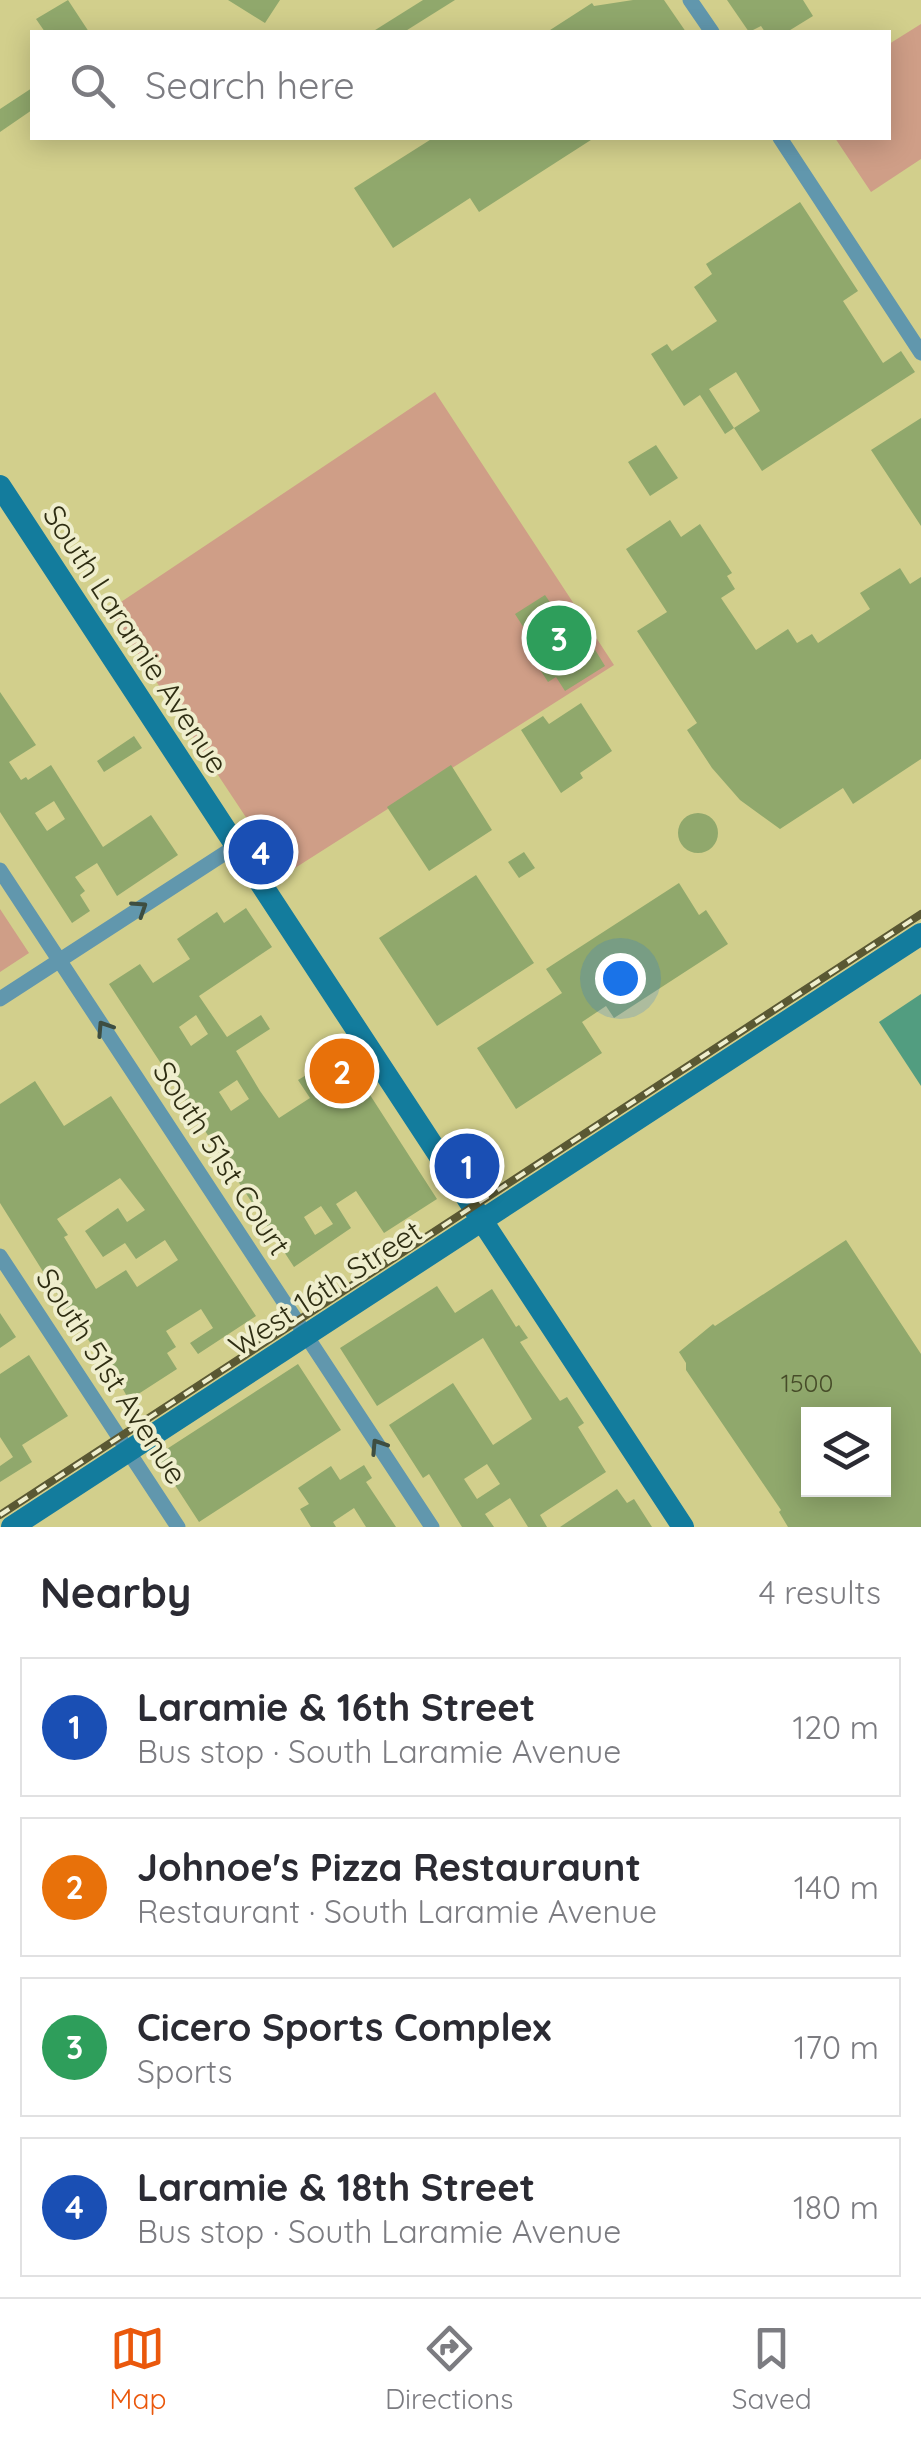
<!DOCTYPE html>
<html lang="en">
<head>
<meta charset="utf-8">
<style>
  body { margin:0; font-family:Quicksand,sans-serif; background:#f7f7f7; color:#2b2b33 }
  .controls { position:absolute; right:30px; bottom:30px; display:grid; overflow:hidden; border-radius:0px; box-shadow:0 5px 25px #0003 }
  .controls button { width:90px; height:90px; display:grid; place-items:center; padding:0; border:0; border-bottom:2px solid #e1e1e2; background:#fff; color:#2b2b33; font:50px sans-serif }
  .you { position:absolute; left:620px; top:978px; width:35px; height:35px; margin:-25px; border:8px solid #fff; border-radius:50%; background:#1a73e8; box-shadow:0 0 0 15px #1a73e833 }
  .badge { display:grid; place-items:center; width:65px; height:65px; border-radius:50%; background:#ea580c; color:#fff; font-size:32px; font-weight:700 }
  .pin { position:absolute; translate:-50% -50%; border:5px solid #fff; box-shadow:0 2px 10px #0006 }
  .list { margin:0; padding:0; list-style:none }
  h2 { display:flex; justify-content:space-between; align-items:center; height:130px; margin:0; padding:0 40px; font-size:42px }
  h2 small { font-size:32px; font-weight:400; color:#7c7c81 }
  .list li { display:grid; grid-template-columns:65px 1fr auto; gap:30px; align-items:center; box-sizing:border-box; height:140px; margin:0 20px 20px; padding:0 20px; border:2px solid #e1e1e2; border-radius:0px }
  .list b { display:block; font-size:38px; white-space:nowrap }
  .list p { margin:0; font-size:32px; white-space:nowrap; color:#7c7c81 }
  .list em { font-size:32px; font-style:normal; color:#7c7c81 }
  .icon { flex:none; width:55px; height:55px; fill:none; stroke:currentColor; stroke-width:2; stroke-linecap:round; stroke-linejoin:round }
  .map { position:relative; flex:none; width:921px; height:1527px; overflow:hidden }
  .search { position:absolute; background:#fff; box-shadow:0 5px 25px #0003; left:30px; right:30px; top:30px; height:110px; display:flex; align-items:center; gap:25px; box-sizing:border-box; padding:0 35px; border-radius:0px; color:#7c7c81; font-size:38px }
  .sheet { height:770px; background:#fff }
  nav { display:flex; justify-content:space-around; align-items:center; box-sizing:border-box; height:140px; border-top:2px solid #e1e1e2; background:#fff; font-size:28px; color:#7c7c81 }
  nav a { display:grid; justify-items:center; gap:5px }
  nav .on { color:#ea580c }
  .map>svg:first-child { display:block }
</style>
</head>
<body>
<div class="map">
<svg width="921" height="1527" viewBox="0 0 921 1527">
  <rect width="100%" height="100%" fill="#d2cf8c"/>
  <path fill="#cf9e87" d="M 921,24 L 921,159 L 871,192 L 835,138 L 888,138 L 889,44 Z
    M 435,392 L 614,665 L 284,875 L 109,610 Z
    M 0,909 L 29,953 L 0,972 Z"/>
  <path fill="#529d80" d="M 921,994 L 921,1086 L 879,1022 Z"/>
  <path fill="#90a86c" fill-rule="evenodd" d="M 68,0 L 89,32 L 45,32 L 36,19 Z
    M 228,0 L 280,0 L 265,23 Z
    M 423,0 L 455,0 L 404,32 L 372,32 Z
    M 633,0 L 664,0 L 686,32 L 547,32 L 592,3 L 594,6 Z
    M 727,0 L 803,0 L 813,16 L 787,32 L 765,32 L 761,26 L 749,32 Z
    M 32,88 L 32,110 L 0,132 L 0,109 Z
    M 433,138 L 594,138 L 479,212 L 470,198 L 393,248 L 354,188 Z
    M 800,202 L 858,291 L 843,301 L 883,363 L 901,351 L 915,372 L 762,471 L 734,428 L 725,434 L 700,395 L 684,406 L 651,354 L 667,344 L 672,351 L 717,321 L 694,287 L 712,274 L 706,264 ZM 736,372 L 760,411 L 734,428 L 709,389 Z
    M 921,418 L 921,526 L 871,450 Z
    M 656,445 L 678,478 L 650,496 L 628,462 Z
    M 670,520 L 681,537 L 700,524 L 732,573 L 727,576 L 735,589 L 721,598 L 756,650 L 788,629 L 797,643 L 812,634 L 818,643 L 870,609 L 860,593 L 900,568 L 910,584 L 921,577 L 921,759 L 853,804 L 843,788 L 780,829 L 740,800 L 712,768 L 687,730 L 697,723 L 637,631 L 667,612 L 626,549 Z
    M 545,595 L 556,611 L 567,604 L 605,666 L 565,691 L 556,677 L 548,682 L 539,668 L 546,663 L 515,614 Z
    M 0,692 L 36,745 L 9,762 L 21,780 L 26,777 L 28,780 L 51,765 L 103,847 L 151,815 L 178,855 L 117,896 L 97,863 L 75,877 L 85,891 L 80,895 L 90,911 L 72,923 L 0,812 ZM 54,801 L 65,819 L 47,831 L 35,813 Z
    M 581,703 L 612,751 L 580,773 L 583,778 L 561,793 L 521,730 L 543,716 L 549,724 Z
    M 134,736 L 142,748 L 104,772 L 97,761 Z
    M 451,765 L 492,830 L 429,871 L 387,807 Z
    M678 833a20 20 0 1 1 40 0a20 20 0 1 1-40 0Z
    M 524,852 L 535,868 L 519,878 L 508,862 Z
    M 476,875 L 534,963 L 437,1026 L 379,938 Z
    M 679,883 L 699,915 L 706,910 L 728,944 L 614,1018 L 606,1006 L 582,1022 L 602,1053 L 516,1109 L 477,1048 L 562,993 L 546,969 Z
    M 246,908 L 272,947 L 199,996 L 227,1037 L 261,1015 L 270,1029 L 236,1051 L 260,1091 L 279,1118 L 310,1098 L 298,1080 L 343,1053 L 437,1199 L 384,1233 L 356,1191 L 336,1204 L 351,1228 L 294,1267 L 109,984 L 140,964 L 153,983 L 190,959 L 177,939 L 217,912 L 224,923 ZM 196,1015 L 208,1034 L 191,1046 L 179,1027 ZM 237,1080 L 249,1099 L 231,1111 L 219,1092 ZM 321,1206 L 333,1224 L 315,1235 L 304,1217 Z
    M 35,1081 L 64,1126 L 111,1096 L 256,1316 L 198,1354 L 190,1343 L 213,1328 L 201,1309 L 166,1331 L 176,1347 L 167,1353 L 177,1369 L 129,1400 L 110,1366 L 108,1368 L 64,1305 L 0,1203 L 0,1104 ZM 120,1178 L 145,1210 L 127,1222 L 118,1208 L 85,1231 L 103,1257 L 125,1243 L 136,1259 L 165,1240 L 178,1260 L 137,1287 L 126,1270 L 96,1289 L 64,1237 L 68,1235 L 57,1219 Z
    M 846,1240 L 921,1354 L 921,1527 L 788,1527 L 779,1512 L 781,1510 L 686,1370 L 686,1363 L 679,1352 L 713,1324 L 715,1326 ZM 808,1414 L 884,1414 L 884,1490 L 808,1490 Z
    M 437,1286 L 455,1313 L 492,1289 L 516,1327 L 519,1325 L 528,1338 L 520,1342 L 540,1372 L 560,1401 L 567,1397 L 584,1423 L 578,1427 L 606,1472 L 540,1515 L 547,1527 L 528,1527 L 510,1498 L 485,1514 L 494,1527 L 462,1527 L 429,1474 L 423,1478 L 389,1425 L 453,1383 L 493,1445 L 532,1419 L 483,1338 L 377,1406 L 340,1348 ZM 487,1464 L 500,1484 L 477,1499 L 464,1479 Z
    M 0,1313 L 16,1337 L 0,1348 Z
    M 29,1355 L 68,1416 L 22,1445 L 32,1462 L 0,1482 L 0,1466 L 13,1457 L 0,1437 L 0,1374 Z
    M 298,1364 L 341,1430 L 199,1522 L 156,1456 Z
    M 364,1465 L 372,1478 L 366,1482 L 396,1527 L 366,1527 L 354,1508 L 333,1522 L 336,1527 L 311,1527 L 300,1509 L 309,1504 L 298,1488 L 331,1466 L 340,1480 Z
    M 617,1489 L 627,1503 L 634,1499 L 652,1527 L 560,1527 Z"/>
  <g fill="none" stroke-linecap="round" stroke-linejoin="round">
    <path stroke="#6197ad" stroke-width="15" d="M 690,0 L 712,32
      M 780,138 L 921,353
      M 0,870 L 432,1527
      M 0,999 L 236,846
      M 0,1256 L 178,1527"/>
    <path stroke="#137c9d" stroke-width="22" d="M 0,486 L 683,1527
      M 12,1527 L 921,934"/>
    <g stroke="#5a5833" stroke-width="8">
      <path id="rail" d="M 0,1515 L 921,914"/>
    </g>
    <use href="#rail" stroke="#efeecd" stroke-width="4" stroke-dasharray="11" stroke-linecap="butt"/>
  </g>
  <defs><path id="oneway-chevron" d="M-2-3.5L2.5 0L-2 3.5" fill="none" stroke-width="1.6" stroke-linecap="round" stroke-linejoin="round" transform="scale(2.5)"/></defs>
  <g stroke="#3e4e41">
    <use href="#oneway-chevron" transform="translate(140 908) rotate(-33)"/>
    <use href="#oneway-chevron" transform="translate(104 1028) rotate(-123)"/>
    <use href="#oneway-chevron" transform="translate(378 1446) rotate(-123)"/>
  </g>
  <g text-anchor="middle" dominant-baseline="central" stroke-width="8" stroke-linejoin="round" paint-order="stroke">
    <g font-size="25" fill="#474c29">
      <text x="807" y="1382">1500</text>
    </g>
    <g font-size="30" fill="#2f2e13" stroke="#efeecd">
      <text transform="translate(136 639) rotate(57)">South Laramie Avenue</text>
      <text transform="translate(222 1158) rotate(57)">South 51st Court</text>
      <text transform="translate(325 1288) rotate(-33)">West 16th Street</text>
      <text transform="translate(112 1376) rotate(57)">South 51st Avenue</text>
    </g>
  </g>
</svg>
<div class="controls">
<button><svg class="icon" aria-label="layers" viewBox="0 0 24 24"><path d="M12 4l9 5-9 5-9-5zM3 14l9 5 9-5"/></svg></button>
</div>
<div class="you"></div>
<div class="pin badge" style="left:467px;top:1166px;background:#1a4fb4">1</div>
<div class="pin badge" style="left:342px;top:1071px;background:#e8710a">2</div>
<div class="pin badge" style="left:559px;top:638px;background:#2e9e5b">3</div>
<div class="pin badge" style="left:261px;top:852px;background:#1a4fb4">4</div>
<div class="search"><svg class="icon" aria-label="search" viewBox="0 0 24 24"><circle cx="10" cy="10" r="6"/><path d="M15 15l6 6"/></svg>Search here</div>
</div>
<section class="sheet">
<h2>Nearby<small>4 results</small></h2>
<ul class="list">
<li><span class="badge" style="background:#1a4fb4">1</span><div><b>Laramie &amp; 16th Street</b><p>Bus stop · South Laramie Avenue</p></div><em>120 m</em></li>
<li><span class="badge" style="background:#e8710a">2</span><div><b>Johnoe's Pizza Restauraunt</b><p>Restaurant · South Laramie Avenue</p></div><em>140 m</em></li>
<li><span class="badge" style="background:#2e9e5b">3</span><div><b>Cicero Sports Complex</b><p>Sports</p></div><em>170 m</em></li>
<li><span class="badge" style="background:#1a4fb4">4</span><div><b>Laramie &amp; 18th Street</b><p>Bus stop · South Laramie Avenue</p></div><em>180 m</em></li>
</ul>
</section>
<nav>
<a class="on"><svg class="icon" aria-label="map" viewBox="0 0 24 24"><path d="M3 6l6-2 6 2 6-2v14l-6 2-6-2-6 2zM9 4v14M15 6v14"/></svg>Map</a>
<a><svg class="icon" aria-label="directions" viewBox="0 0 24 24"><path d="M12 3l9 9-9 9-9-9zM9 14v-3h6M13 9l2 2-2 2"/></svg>Directions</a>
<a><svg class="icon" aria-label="saved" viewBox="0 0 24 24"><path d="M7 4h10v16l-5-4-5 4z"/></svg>Saved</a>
</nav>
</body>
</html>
